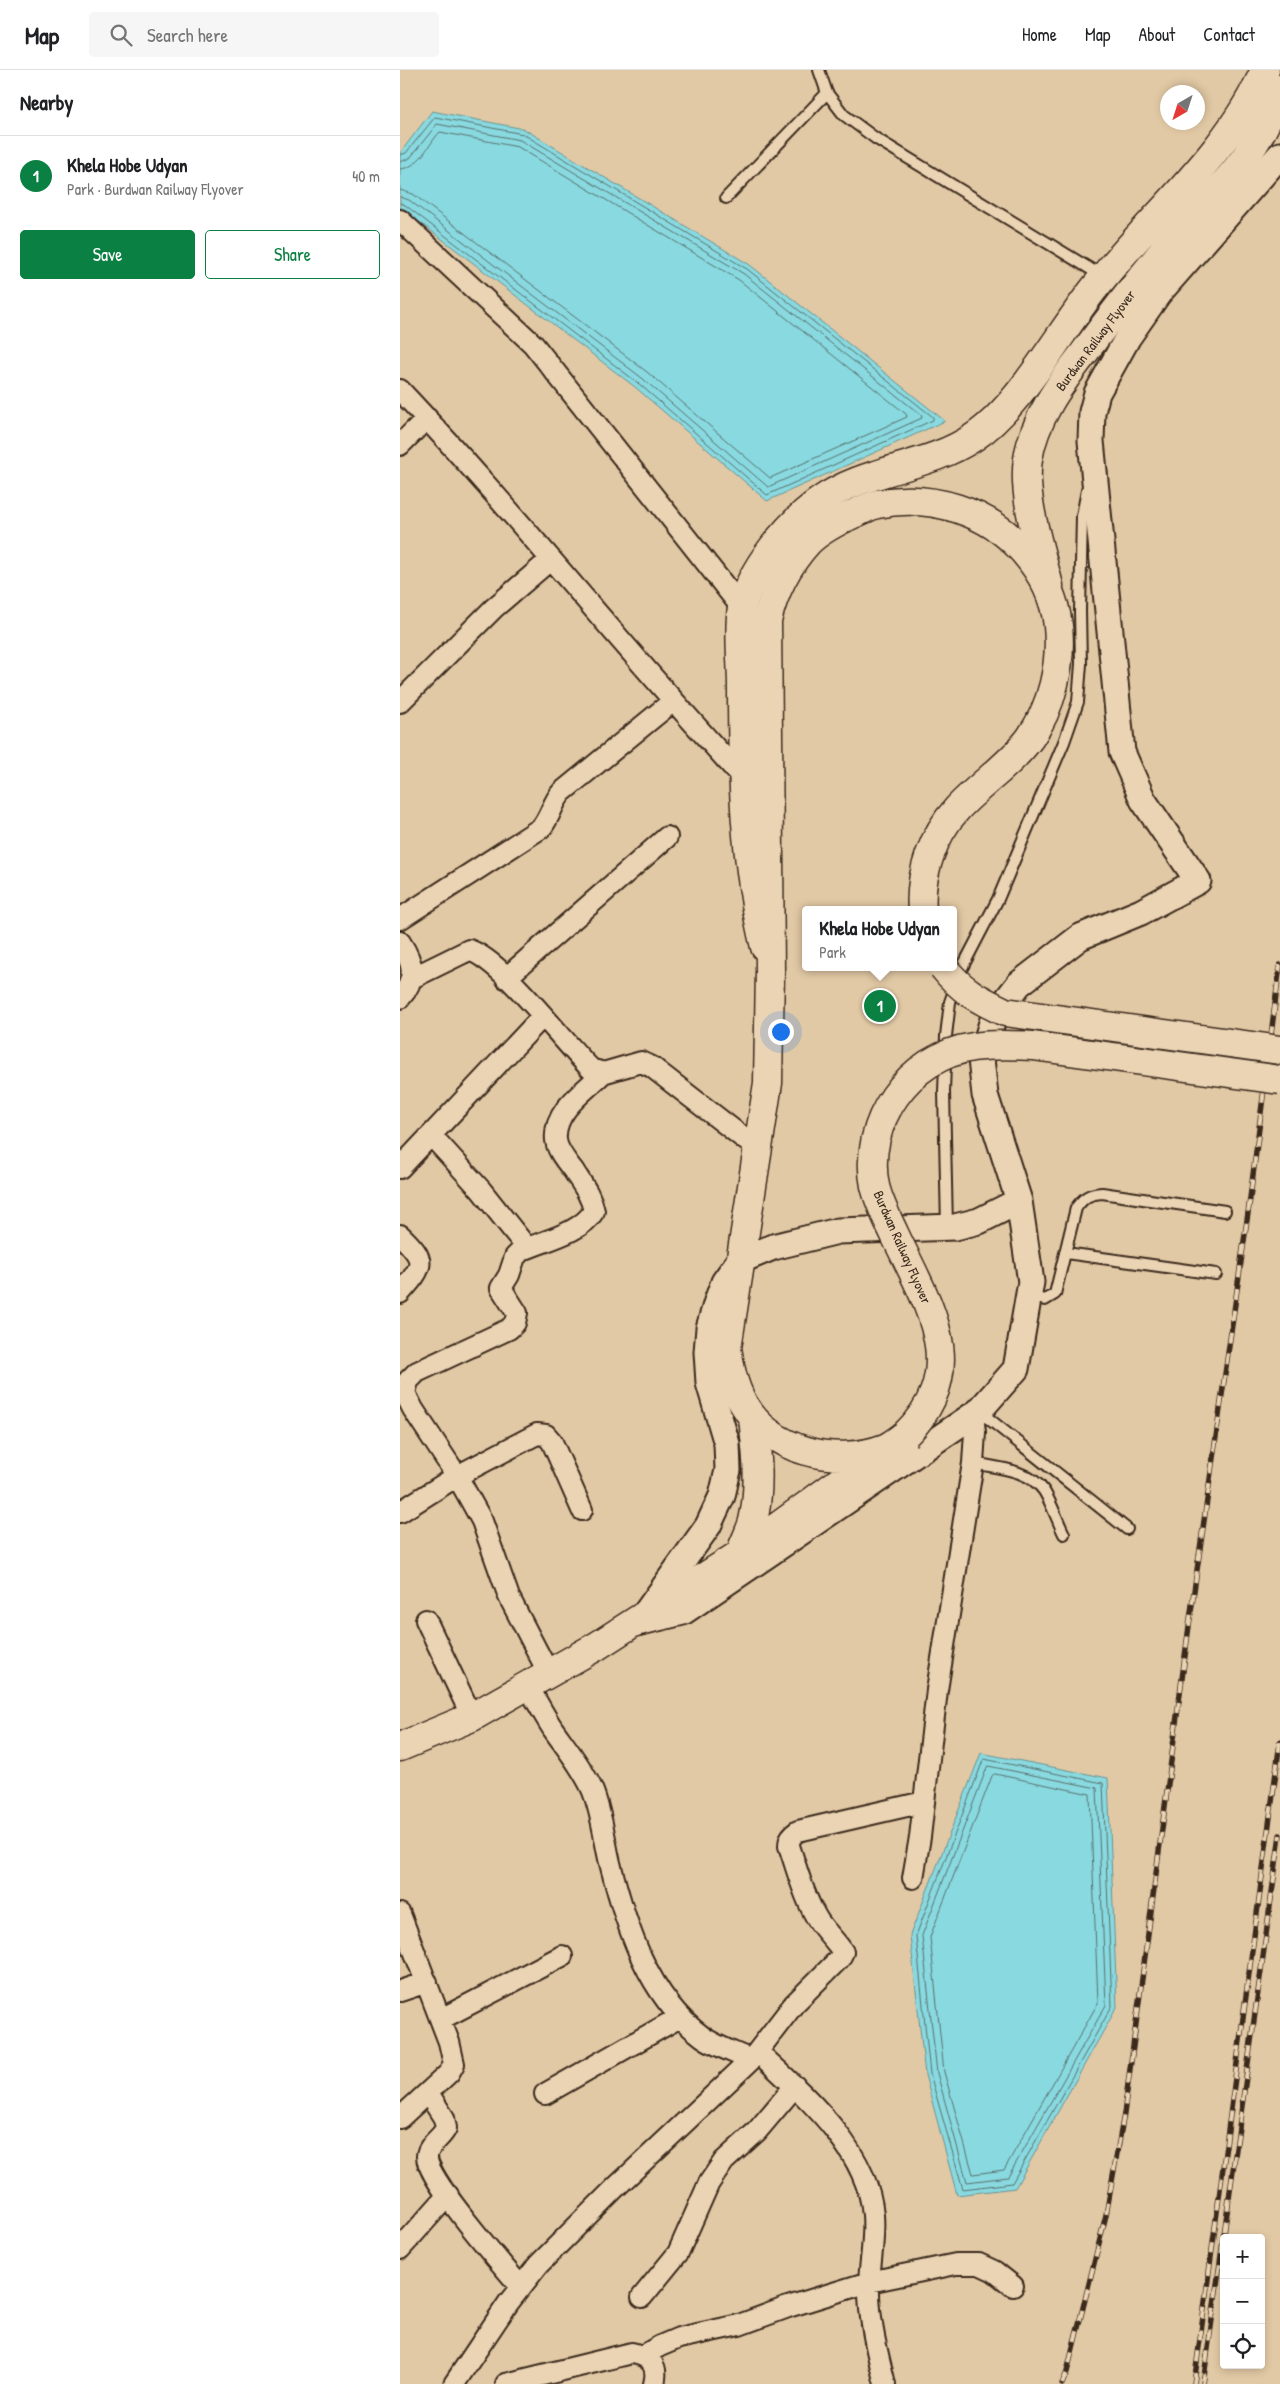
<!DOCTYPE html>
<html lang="en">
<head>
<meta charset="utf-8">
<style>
  body { margin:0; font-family:"Patrick Hand",sans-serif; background:#f6f6f6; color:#202124 }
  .controls { position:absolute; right:15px; bottom:15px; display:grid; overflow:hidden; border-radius:5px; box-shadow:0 2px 8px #0003 }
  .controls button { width:45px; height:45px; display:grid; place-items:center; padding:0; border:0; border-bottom:1px solid #e0e0e0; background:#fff; color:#202124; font:25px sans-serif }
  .compass { position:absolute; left:760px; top:15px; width:45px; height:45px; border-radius:50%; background:#fff; box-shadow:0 2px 8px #0003; rotate:219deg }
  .you { position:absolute; left:380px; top:961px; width:18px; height:18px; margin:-12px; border:4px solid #fff; border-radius:50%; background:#1a73e8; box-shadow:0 0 0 8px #1a73e833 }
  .badge { display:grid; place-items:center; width:32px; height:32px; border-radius:50%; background:#0b8043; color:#fff; font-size:16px; font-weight:700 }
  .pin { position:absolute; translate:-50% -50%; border:2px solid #fff; box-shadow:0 1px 5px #0006 }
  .popup { position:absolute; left:402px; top:836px; width:155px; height:65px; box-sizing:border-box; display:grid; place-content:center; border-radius:5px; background:#fff; filter:drop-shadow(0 1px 4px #0005); font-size:16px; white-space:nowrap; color:#757577 }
  .popup b { font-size:19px; color:#202124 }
  .popup::after { content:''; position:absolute; left:50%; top:100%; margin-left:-10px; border:10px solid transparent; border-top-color:#fff }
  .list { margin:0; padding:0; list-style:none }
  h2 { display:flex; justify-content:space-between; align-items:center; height:65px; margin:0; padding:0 20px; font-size:21px }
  h2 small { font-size:16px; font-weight:400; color:#757577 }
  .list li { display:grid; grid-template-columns:32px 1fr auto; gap:15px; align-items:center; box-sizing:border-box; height:80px; padding:0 20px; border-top:1px solid #e0e0e0 }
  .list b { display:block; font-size:19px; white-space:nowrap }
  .list p { margin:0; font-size:16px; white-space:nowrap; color:#757577 }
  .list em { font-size:16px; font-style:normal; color:#757577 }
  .actions { display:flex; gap:10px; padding:15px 20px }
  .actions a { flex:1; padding:11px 0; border:1px solid #0b8043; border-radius:5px; text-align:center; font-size:18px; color:#0b8043 }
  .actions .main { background:#0b8043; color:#fff }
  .icon { flex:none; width:28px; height:28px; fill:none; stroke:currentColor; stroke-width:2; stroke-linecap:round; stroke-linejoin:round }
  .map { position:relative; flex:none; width:880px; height:2314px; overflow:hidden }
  header { display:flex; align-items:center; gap:30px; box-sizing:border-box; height:70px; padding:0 25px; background:#fff; border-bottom:1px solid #e0e0e0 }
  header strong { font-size:24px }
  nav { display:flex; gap:28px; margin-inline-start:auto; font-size:18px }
  .search { width:350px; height:45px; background:#f6f6f6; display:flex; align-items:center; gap:12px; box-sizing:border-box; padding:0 18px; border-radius:5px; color:#757577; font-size:19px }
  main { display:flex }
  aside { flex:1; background:#fff }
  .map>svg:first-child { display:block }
</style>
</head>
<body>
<header>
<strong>Map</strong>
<div class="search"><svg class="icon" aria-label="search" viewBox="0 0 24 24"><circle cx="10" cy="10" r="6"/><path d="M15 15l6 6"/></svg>Search here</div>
<nav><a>Home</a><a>Map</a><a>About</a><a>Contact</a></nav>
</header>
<main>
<aside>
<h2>Nearby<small></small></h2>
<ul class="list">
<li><span class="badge">1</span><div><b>Khela Hobe Udyan</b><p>Park · Burdwan Railway Flyover</p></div><em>40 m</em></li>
</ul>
<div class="actions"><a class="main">Save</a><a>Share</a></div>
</aside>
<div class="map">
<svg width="880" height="2314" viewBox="0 0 880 2314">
  <rect width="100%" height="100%" fill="#e2c9a5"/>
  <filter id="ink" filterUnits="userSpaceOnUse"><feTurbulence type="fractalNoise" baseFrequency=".02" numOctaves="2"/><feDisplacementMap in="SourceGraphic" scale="10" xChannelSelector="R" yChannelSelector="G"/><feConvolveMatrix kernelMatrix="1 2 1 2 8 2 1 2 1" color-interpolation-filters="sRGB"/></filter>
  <g filter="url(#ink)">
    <path fill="#88d9e0" stroke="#699392" d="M 32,41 L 124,59 L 350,195 L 545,351 L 367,431 L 235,317 L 0,137 L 0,83 Z
      M 581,1683 L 708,1708 L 717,1937 L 615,2118 L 557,2125 L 525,2005 L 510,1865 Z"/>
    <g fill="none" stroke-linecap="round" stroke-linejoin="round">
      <path stroke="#5a706c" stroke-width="1" d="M 0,85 L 6,83 L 35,47 L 123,64 L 347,199 L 533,347 L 533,350 L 367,425 L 238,313 L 5,135 L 0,133
        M 0,92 L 10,88 L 37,54 L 120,70 L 344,204 L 521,345 L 522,348 L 368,417 L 242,308 L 9,130 L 0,127
        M 0,99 C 20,98 28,74 40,62 L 118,77 L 339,210 L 506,344 L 507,347 L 370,408 L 247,302 L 13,124 L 0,120
        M 584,1689 L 703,1713 L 712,1936 L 612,2113 L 563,2119 L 530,2004 L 516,1866 Z
        M 588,1696 L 697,1718 L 706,1935 L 608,2107 L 567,2112 L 537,2003 L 522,1866 Z
        M 595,1704 L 690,1724 L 698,1933 L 604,2100 L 573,2104 L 544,2002 L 530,1867 L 592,1706 Z"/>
      <g stroke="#3b2a1e" stroke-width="14">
        <path id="service" d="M 419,0 L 427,23 L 444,45 L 475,68 L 702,206
          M 326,128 L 427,23
          M 547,1157 L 544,1022 L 546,966 L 550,932 L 562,898 L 598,829 L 664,672 L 678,632 L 681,594 L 680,541 L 682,446 L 687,420
          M 666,1183 L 816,1204
          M 629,1226 L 645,1230 L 655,1224 L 676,1138 C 684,1127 689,1124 702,1123 L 825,1141
          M 579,1341 L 727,1459
          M 573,1393 C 597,1398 629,1399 644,1421 C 652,1434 657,1450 664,1464"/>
      </g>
      <g stroke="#3b2a1e" stroke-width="24">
        <path id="minor" d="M 0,150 L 133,274 L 342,538
          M 0,320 C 119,446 227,583 345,710
          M 0,375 L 27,348
          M 0,632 L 94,538 L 150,490
          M 0,849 L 141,758 C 151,746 152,733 162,722 L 272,632
          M 0,872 C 13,892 18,908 0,928
          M 12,908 L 69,880 C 103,891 162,971 191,999 L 203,1003 L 241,992 L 252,997 L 359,1080
          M 106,908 L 267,767
          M 31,1065 L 81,1120 L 127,1178
          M 0,1098 L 142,947
          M 0,1165 C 27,1191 25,1195 0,1223
          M 0,1442 L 57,1406 L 137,1364 L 146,1365 L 152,1372 L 182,1440
          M 26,1550 L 72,1647
          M 149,1604 L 109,1527 L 82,1451 L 57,1406 L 13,1339 L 5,1323 L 8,1311 L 17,1302 L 109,1259 L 115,1253 L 117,1243 L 101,1218 L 109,1205 L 115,1187 L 121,1181 C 144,1170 180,1164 194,1141 C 191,1125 182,1114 173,1100 C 167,1092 157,1081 156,1070 C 153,1041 185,1021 203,1003
          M 128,1616 C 136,1630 144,1645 153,1659 C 167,1679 182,1697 192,1719 C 202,1743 204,1768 210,1793 C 226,1856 248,1927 303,1967 C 317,1977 336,1983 351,1990
          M 513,1808 L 520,1767 L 537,1620 L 573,1393 L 575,1362 L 573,1346
          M 0,1844 L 49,1972 L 54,1994 L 49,2003 L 0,2048
          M 0,1921 L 27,1912
          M 41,1949 L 162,1886
          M 358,1982 C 403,2024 468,2079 473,2145 C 475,2169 470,2191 469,2213 C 468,2248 477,2281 485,2314
          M 28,2023 L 44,2048 L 46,2058 C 42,2068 28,2074 27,2086 C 25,2107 104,2197 121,2217
          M 145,2024 L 280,1947
          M 0,2179 L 48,2125
          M 242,2227 L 278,2183 L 309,2113 L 324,2091 L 357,2061 L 395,2016
          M 244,2285 L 260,2276 L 279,2268 L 339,2255 L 388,2237 L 469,2212 L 556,2194 L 579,2194 L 594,2201 L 613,2216
          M 54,2314 L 109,2232 L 139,2194 L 215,2118 L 351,1990 L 394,1934 L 440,1888 L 443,1882 C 435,1869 422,1859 415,1845 C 403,1824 397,1799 389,1776 C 389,1768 392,1765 398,1761 L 524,1732
          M 106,2314 L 232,2283 C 250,2286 259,2295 254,2314"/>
      </g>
      <g stroke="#3b2a1e" stroke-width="29">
        <path id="tertiary" d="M 245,1544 L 308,1456 L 322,1426 L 328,1400 L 327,1374 L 309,1313 L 307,1282 L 309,1258 L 317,1231 L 324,1212 L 339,1191 L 373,1177 L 438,1161 L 555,1157 L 579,1151 L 619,1131
          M 237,1553 L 283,1542 L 579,1341 L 616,1299 L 631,1212 L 619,1131 L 585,1025 L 581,989 L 594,946 L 619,914 L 680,867 L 741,842 L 798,811 L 743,730 L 722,682 L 691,371 L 692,342 L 697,323 L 728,267 L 758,224 L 880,85"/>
      </g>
      <g stroke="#3b2a1e" stroke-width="31">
        <path id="primary" d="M 649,516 C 640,479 622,426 628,389 C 634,349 660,314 684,283 C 714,242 745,202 778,164 C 803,134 834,108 854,74 C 865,57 873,38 880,19
          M 365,877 C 344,792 342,704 342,616 C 342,593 338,559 342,538 C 350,499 389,453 420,431 C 466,398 527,399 574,367 C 621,336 661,259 697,215 C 753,144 828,84 865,0"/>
      </g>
      <g stroke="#3b2a1e" stroke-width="31">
        <path id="trunk" d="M 505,1365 C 499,1369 492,1375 485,1378 C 435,1397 370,1381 343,1333 C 333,1315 330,1297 327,1278 L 368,1013 L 370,901 L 367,551 C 374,521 387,495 408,472 C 420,460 438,451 453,444 C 461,441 469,436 477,434 C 530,423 589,441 624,482 C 643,504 655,528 658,556 C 662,594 652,637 630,668 C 610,695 580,714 557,739 C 533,765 519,805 522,840
          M 340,1484 C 344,1473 350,1462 353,1451 C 361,1417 357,1382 353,1348
          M 0,1677 L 72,1647 L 197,1576 L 340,1484 L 480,1382"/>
      </g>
      <use href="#service" stroke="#ebd4b4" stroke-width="10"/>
      <use href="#minor" stroke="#ebd4b4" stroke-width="20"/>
      <use href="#tertiary" stroke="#ebd4b4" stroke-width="25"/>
      <use href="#primary" stroke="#ebd4b4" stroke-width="28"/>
      <use href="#trunk" stroke="#ebd4b4" stroke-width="28"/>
      <g stroke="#3b2a1e" stroke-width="5.5">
        <path id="rail" d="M 662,2314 L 667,2302 L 706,2145 L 724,2044 L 789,1556 L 849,1136 L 880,895
          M 794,2314 L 880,1672
          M 803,2314 L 880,1765"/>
      </g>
      <use href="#rail" stroke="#ebd4b4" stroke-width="4" stroke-dasharray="11" stroke-linecap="butt"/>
      <g stroke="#3b2a1e" stroke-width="31" stroke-linecap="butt">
        <path id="trunk-bridge" d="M 543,897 C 562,921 578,929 605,942 L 880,980
          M 505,1365 C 572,1299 528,1235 495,1165 C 488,1150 479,1133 475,1116 C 462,1053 508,987 573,977 C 593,974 613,975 633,976 L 880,1010"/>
      </g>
      <use href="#trunk-bridge" stroke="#ebd4b4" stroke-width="28"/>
    </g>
  </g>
  <g text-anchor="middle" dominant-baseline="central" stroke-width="5" stroke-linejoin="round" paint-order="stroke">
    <g font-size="14" fill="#3b2a1e" stroke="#ebd4b4">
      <text transform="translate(695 270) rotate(-53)">Burdwan Railway Flyover</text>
      <text transform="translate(503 1177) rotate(66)">Burdwan Railway Flyover</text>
    </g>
  </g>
</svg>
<div class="controls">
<button>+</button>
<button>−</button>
<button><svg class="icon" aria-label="locate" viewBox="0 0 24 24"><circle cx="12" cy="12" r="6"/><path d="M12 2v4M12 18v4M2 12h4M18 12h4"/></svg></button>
</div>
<svg class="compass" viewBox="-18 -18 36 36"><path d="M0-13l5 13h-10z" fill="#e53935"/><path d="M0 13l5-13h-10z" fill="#757577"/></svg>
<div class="you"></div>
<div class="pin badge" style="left:480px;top:936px">1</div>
<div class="popup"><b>Khela Hobe Udyan</b>Park</div>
</div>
</main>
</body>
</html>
